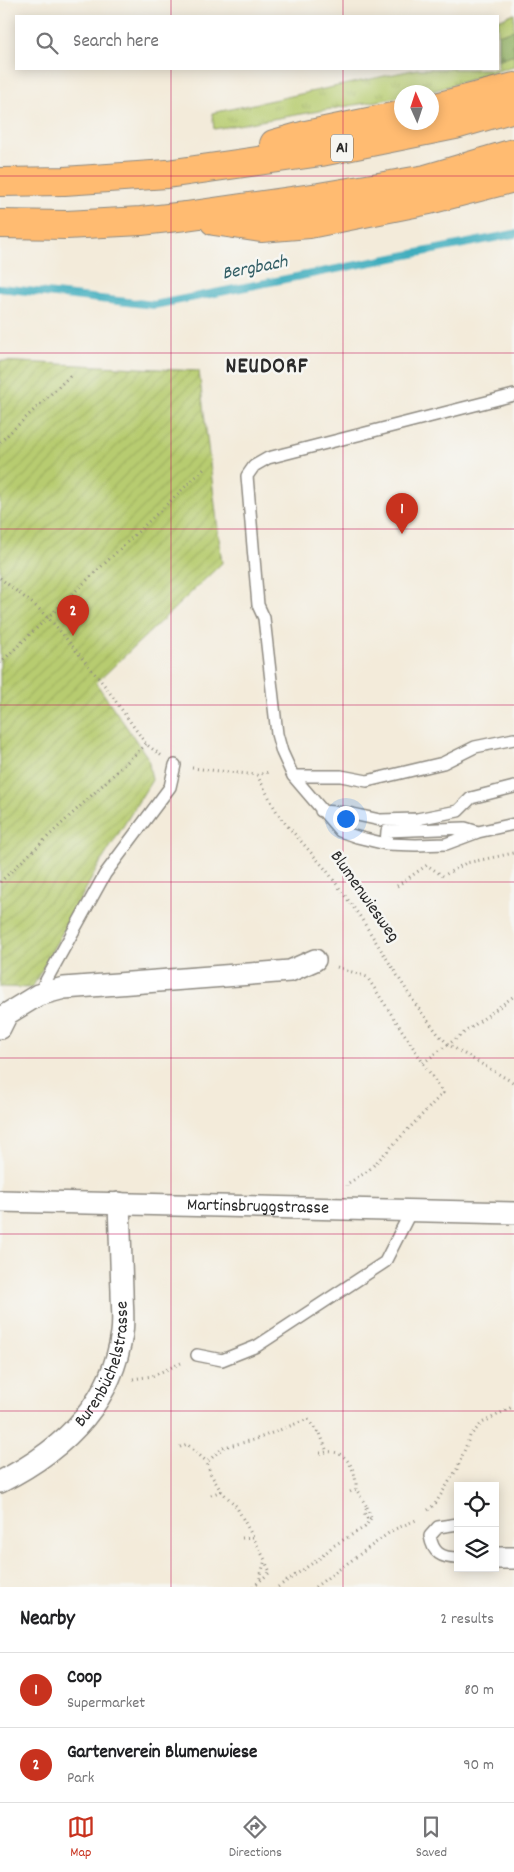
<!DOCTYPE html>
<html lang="en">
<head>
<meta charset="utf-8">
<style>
  body { margin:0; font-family:Dekko,sans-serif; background:#f2f2f2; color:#202124 }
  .controls { position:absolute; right:15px; bottom:15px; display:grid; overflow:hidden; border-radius:0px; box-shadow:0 2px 12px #0003 }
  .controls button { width:45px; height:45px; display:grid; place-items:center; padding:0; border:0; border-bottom:1px solid #e0e0e0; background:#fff; color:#202124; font:25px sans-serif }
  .compass { position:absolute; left:394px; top:85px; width:45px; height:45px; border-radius:50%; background:#fff; box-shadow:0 2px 12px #0003; rotate:357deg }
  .you { position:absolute; left:345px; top:818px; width:18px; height:18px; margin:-12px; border:4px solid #fff; border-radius:50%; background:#1a73e8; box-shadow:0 0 0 8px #1a73e833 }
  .badge { display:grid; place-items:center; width:32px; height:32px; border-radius:50%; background:#c8321e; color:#fff; font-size:16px; font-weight:700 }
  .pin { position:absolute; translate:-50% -41px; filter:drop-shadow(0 1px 2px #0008) }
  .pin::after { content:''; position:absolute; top:26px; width:18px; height:15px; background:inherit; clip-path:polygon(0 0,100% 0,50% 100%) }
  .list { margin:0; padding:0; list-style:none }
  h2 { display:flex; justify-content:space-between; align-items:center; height:65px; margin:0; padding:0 20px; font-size:21px }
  h2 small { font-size:16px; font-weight:400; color:#757577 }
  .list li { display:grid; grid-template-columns:32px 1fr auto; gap:15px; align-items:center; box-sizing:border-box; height:75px; padding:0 20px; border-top:1px solid #e0e0e0 }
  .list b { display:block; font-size:19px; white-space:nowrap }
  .list p { margin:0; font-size:16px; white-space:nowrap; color:#757577 }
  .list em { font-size:16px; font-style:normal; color:#757577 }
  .icon { flex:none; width:28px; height:28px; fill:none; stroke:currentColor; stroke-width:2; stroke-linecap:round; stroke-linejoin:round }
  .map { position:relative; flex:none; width:514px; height:1587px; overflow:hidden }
  .search { position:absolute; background:#fff; box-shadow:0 2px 12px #0003; left:15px; right:15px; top:15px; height:55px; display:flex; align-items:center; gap:12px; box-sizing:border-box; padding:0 18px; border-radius:0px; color:#757577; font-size:19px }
  .sheet { height:215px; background:#fff }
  nav { display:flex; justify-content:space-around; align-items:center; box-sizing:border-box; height:70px; border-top:1px solid #e0e0e0; background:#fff; font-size:14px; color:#757577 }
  nav a { display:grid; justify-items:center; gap:2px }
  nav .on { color:#c8321e }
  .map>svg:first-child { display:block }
</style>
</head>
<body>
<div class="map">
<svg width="514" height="1587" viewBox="0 0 514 1587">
  <defs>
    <pattern id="grass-tufts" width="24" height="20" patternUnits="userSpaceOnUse" patternTransform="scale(1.25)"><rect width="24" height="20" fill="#b7cc70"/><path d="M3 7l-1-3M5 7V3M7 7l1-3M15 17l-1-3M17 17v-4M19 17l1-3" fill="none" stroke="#9eaf61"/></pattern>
    <pattern id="forest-firs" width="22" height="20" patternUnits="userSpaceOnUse" patternTransform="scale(1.25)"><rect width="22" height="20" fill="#91b062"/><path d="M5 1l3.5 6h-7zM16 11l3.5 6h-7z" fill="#778f51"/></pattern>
    <pattern id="garden-furrows" width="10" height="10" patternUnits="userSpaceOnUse" patternTransform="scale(1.25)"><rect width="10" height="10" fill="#b7cc70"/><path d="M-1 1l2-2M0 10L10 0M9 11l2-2" fill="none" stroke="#9eaf61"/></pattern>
  </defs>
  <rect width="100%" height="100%" fill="#f6f6f2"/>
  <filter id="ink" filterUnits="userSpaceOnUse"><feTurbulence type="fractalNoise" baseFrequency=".02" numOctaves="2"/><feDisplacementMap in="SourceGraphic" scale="10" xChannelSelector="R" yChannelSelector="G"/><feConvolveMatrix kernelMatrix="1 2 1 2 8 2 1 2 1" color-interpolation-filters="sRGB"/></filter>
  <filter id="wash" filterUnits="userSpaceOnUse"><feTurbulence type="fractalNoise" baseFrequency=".0096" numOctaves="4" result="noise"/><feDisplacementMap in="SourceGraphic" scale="20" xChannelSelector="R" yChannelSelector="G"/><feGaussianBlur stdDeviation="1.12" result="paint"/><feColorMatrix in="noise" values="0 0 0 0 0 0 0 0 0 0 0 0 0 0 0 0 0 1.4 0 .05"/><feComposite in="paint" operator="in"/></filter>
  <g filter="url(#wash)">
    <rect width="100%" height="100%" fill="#f3ebda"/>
    <path fill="url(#grass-tufts)" stroke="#717c4e" d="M 514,13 L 514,66 L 433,91 L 402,92 L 401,97 L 214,129 L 212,113 L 417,69 L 498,69 L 498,20 Z"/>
    <path fill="url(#forest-firs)" stroke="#5e6e46" d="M 514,30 L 514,54 L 498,60 L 498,35 Z"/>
    <path fill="url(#garden-furrows)" stroke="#717c4e" d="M 0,361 L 199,371 L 222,563 L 96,683 L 148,758 L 152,780 L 99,865 L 32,988 L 0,987 Z"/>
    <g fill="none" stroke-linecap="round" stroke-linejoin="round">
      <path stroke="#40adbe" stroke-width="8" d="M 0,288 L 154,305 L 514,234"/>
    </g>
  </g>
  <g filter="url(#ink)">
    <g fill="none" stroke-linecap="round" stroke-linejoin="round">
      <g stroke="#8f8b82" stroke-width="14">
        <path id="lane" d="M 514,395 L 268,458 L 254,466 L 247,476 L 258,605 L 264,618 L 277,734 L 282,752 L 293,776 L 340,831 L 357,837 L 386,844 L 416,845 L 446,844 L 478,832 L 514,824
          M 293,776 L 341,776 L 367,781 L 443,763 L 475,747 L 514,739
          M 321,811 L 348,813 L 380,820 L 417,819 L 458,811 L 471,798 L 514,787
          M 386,844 L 387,831 L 465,828 L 478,832
          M 38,995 L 105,874 L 170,787 L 175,765
          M 197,1355 L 222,1360 L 257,1346 L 385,1262 L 411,1211
          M 458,1524 L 438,1527 L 430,1536 C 433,1553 441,1558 458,1558"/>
      </g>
      <g stroke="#8f8b82" stroke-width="24">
        <g id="street">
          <path d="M 0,1028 L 7,1014 L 38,995 L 64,988 L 290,971 L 315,960"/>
          <path id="s1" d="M 0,1201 L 514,1213"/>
          <path id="s2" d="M 0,1482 C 62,1451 112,1404 122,1333 C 124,1319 122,1304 122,1291 C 121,1262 120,1232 119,1203"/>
          <path d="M 495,1558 L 514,1558"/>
        </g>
      </g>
      <g stroke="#8f8b82" stroke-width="30">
        <path id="highway" d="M 432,108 L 514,87
          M 274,144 L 306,135 L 402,115
          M 0,182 L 64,181 L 167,174 L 321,152 L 455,125 L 514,108
          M 214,221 L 261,228 L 309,224 L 429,200 L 514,178
          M 0,224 L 66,225 L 141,221 L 186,216 L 319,197 L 426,179 L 514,153"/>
      </g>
      <path stroke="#8f8b82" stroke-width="3" stroke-dasharray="1 4" stroke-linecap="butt" d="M 0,442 L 70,376
        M 0,578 L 38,608 L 55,625 L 105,686 L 146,744 L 162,756
        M 0,663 L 204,469
        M 192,768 L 257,775 L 269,772
        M 257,775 L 279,816 L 327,871 L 359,915 L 416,1005 L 438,1034 L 449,1045 L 514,1083
        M 0,882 L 146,744
        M 397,886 L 427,865 L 443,876 L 466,863 L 514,853
        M 337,967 L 367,977 L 443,1093 L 368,1171 L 347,1184 L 347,1186
        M 423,1063 L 514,996
        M 133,1379 L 152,1376 L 181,1363
        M 180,1447 L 187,1444 L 207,1462
        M 320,1453 C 324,1453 328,1451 332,1452 C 349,1453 357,1475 356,1489
        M 221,1491 L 236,1506 L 253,1537
        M 211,1495 L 221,1491 L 210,1473 L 207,1462 L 224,1447 L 254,1440 L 308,1419 L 318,1433 L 320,1433 L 327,1452
        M 367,1507 L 371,1518
        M 428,1510 L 435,1504 L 457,1469 L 470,1436 L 482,1423 L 514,1406
        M 242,1538 L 253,1537 L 265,1560 L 259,1581
        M 253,1587 L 270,1572 L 265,1561
        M 278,1587 L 320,1558 L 333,1546 L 365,1527 L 371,1518 L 367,1518 L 364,1512 L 367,1507 L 356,1489 L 348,1493
        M 315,1587 L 393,1530 L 416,1520 L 418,1522"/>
      <use href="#lane" stroke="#fff" stroke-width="11"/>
      <use href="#street" stroke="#fff" stroke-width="21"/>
      <use href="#highway" stroke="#ffbb71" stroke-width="28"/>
    </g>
  </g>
  <path fill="none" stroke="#c2185b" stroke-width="1" stroke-opacity="0.55" d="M 171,0 L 171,16M 343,0 L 343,16M 171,69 L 171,1587M 343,69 L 343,1587M 0,176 L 514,176M 0,353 L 514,353M 0,529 L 514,529M 0,705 L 514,705M 0,882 L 514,882M 0,1058 L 514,1058M 0,1234 L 514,1234M 0,1411 L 514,1411"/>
  <g text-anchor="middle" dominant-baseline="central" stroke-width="5" stroke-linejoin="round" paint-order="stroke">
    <rect fill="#f6f6f2" stroke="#686867" stroke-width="1" x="331" y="134.5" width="22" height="27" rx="4"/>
    <g font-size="16" font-weight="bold" fill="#2b2b2b">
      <text x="342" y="148">A1</text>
    </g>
    <g font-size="18" fill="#2b2b2b" stroke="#f6f6f2">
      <text transform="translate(364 897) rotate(55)">Blumenwiesweg</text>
      <text stroke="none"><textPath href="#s1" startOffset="258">Martinsbruggstrasse</textPath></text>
      <text stroke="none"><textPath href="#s2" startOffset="165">Burenbüchelstrasse</textPath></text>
    </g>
    <g font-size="19" font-style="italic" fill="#335f66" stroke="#f6f6f2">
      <text transform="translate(255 269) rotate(-11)">Bergbach</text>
    </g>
    <g font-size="22" font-weight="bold" letter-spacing="1" fill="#2b2b2b" stroke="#f6f6f2">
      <text x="267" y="367">NEUDORF</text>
    </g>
  </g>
</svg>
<div class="controls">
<button><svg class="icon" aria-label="locate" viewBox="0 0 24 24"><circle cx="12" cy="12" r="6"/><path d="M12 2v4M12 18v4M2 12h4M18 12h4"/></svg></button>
<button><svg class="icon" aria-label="layers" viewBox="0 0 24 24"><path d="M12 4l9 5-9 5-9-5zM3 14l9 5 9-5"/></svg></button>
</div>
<svg class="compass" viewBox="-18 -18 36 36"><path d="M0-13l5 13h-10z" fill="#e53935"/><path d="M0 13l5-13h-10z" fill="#757577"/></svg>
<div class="you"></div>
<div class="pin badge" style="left:402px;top:534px">1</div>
<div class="pin badge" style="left:73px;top:636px">2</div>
<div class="search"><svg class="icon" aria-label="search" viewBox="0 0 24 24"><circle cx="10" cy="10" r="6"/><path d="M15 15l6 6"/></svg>Search here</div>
</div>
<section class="sheet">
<h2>Nearby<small>2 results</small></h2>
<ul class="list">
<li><span class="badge">1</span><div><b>Coop</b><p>Supermarket</p></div><em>80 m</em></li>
<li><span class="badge">2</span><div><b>Gartenverein Blumenwiese</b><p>Park</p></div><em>90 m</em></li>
</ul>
</section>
<nav>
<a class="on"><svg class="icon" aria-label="map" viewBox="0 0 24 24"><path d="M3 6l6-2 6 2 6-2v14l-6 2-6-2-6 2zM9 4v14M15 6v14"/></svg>Map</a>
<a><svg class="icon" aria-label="directions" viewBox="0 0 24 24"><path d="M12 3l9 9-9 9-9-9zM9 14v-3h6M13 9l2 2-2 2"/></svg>Directions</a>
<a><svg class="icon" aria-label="saved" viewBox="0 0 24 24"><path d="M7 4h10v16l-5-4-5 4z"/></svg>Saved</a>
</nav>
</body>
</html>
